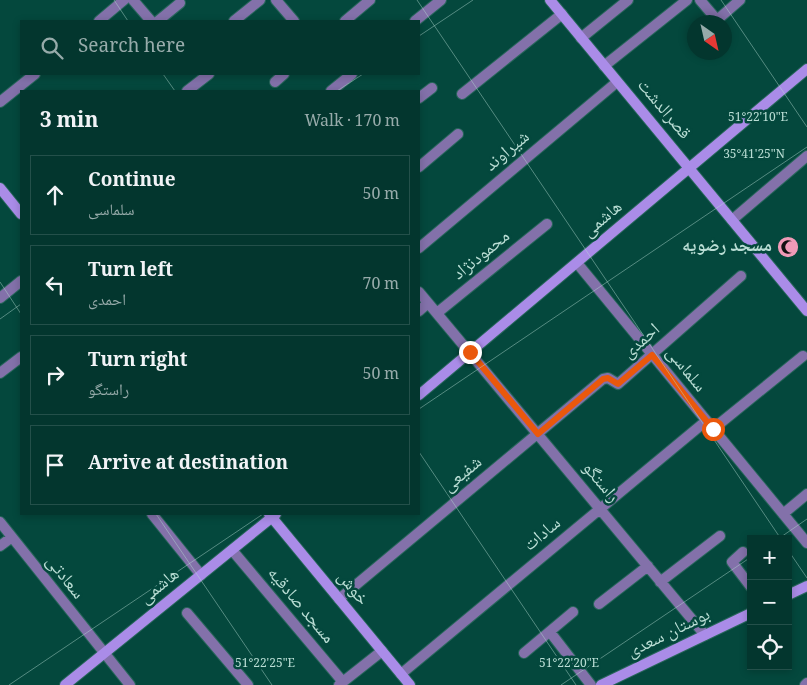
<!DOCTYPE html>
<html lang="en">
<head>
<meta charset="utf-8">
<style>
  body { margin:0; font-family:Georgia,"Noto Naskh Arabic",serif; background:#11413a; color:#f1f3f6 }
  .controls { position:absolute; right:15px; bottom:15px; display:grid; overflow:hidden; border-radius:0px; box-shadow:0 2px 8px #0003 }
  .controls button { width:45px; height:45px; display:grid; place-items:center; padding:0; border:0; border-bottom:1px solid #24504a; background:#03362e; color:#f1f3f6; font:25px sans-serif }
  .compass { position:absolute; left:687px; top:15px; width:45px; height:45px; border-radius:50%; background:#03362e; box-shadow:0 2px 8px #0003; rotate:146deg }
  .stop { position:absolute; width:15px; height:15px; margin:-11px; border:4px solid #ea580c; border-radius:50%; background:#fff }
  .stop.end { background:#ea580c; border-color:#fff; box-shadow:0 1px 5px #0008 }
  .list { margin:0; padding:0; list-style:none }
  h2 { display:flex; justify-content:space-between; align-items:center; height:65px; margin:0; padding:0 20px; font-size:21px }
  h2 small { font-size:16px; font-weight:400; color:#97abaa }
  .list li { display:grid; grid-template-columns:32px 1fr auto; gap:15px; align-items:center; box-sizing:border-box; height:80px; margin:0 10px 10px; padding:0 10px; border:1px solid #24504a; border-radius:0px }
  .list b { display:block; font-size:19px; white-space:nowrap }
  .list p { margin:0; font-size:16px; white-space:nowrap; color:#97abaa }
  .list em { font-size:16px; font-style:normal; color:#97abaa }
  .icon { flex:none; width:28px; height:28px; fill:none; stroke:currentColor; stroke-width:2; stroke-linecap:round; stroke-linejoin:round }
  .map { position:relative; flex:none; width:807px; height:685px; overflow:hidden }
  .search { position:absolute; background:#03362e; box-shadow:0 2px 8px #0003; left:20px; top:20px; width:400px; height:55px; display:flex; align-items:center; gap:12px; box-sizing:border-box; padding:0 18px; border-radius:0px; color:#97abaa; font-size:19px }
  .panel { position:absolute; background:#03362e; box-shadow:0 2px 8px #0003; left:20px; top:90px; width:400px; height:425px; border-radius:0px }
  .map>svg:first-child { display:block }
</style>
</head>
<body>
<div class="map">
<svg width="807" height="685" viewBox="0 0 807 685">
  <rect width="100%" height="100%" fill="#04483d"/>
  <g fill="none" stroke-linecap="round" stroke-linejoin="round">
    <g stroke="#28665b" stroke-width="12">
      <path id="street" d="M 133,0 L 151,21
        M 276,0 L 294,21
        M 700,0 L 717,20 L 740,0
        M 99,21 L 124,0
        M 158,21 L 180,3
        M 234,21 L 260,0
        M 345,21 L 370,0
        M 415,21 L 441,0
        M 581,38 L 628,0
        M 604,66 L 687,0
        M 275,82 L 284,74
        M 187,91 L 209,74
        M 331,91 L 352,74
        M 462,94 L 562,14
        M 419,98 L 432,88
        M 0,102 L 35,74
        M 419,167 L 458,134
        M 732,220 L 807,156
        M 419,248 L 617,82
        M 577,263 L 807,543
        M 419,292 L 705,635
        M 0,298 L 21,281
        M 419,311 L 428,303
        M 437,313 L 547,224
        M 0,373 L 21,357
        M 713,429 L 803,356
        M 152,514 L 201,575
        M 783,514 L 807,494
        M 0,522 L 130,685
        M 0,546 L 12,537
        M 232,550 L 343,682
        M 743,552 L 732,562 L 751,587
        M 660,582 L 720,536
        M 339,599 L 603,379 L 608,378 L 618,384 L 741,276
        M 599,604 L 648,566
        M 187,613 L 248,685
        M 550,632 L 591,685
        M 524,653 L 573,612
        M 401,674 L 706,421
        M 339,685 L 382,651
        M 805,685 L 807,683"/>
    </g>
    <g stroke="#28665b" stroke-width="12">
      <path id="secondary" d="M 550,0 L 807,311
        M 0,188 L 21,214
        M 419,395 L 807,69
        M 269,514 L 410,685
        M 788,595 L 807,586
        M 65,685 L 276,514
        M 601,685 L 751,613"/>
    </g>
    <use href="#street" stroke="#8371aa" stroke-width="10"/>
    <use href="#secondary" stroke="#aa8ce8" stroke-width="10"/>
  </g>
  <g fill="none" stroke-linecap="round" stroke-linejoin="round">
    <path stroke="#ea580c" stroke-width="6" d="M 470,352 L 538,434 L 603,379 L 608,378 L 618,384 L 652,355 L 713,429"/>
  </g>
  <path fill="none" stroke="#b9ddd4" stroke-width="1" stroke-opacity="0.45" d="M 114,0 L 128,21M 417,0 L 781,539M 721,0 L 807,127M 419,36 L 473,0M 163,74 L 175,91M 337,91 L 363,74M 0,282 L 21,314M 0,319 L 21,304M 419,409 L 807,147M 419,452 L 576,685M 156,514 L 272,685M 778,539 L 807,519M 788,550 L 807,578M 9,685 L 263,514M 561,685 L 751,557"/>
  <defs>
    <g id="mosque-disc" transform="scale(1.125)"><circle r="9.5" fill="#f09ab7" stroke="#04483d"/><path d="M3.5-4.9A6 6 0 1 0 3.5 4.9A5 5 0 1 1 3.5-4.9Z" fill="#111"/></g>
  </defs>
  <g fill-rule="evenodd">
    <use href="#mosque-disc" x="788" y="247"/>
  </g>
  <g text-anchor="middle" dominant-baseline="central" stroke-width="5" stroke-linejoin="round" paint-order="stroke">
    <g font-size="18" fill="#b9ddd4" stroke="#04483d">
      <text transform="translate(663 110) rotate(50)">قصرالدشت</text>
      <text transform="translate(508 152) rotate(-40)">شیراوند</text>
      <text transform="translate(603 220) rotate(-40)">هاشمی</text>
      <text transform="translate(482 256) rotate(-39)">محمودنژاد</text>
      <text transform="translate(642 342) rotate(-41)">احمدی</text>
      <text transform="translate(685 370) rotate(51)">سلماسی</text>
      <text transform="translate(463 475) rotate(-40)">شفیعی</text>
      <text transform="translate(600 483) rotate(50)">راستگو</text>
      <text transform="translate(543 535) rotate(-40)">سادات</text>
      <text transform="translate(64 578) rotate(52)">سعادتی</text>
      <text transform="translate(160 587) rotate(-39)">هاشمی</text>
      <text transform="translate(352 589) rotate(51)">خوش</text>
      <text transform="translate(300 606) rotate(50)">مسجد صادقیه</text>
      <text transform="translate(669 634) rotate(-26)">بوستان سعدی</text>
    </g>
    <g font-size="18" font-weight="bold" fill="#b9ddd4" stroke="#04483d" text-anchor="end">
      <text x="772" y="247">مسجد رضویه</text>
    </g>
  </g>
  <g font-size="12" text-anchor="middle" fill="#b9ddd4" stroke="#04483d" stroke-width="5" stroke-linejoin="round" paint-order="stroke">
    <text x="758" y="121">51°22'10"E</text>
    <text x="754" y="158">35°41'25"N</text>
    <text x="265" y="667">51°22'25"E</text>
    <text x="569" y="667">51°22'20"E</text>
  </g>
</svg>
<div class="controls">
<button>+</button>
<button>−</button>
<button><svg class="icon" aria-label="locate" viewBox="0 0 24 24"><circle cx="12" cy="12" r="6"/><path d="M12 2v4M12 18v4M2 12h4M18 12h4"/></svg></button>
</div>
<svg class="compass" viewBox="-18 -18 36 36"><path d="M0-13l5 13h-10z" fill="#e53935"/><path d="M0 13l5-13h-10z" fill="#97abaa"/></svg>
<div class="stop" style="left:713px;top:429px"></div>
<div class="stop end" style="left:470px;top:352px"></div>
<div class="search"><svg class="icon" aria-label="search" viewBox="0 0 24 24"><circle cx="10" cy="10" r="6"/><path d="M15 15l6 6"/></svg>Search here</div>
<section class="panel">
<h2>3 min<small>Walk · 170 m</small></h2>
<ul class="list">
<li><svg class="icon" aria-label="ahead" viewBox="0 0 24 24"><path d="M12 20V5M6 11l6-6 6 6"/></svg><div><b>Continue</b><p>سلماسی</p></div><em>50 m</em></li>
<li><svg class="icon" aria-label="left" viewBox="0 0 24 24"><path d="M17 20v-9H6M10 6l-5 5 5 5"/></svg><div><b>Turn left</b><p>احمدی</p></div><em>70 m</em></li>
<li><svg class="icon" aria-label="right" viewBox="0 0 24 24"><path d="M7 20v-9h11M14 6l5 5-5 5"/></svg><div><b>Turn right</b><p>راستگو</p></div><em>50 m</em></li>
<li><svg class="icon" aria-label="arrive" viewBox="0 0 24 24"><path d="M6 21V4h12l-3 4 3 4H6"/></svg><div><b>Arrive at destination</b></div></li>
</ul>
</section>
</div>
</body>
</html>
